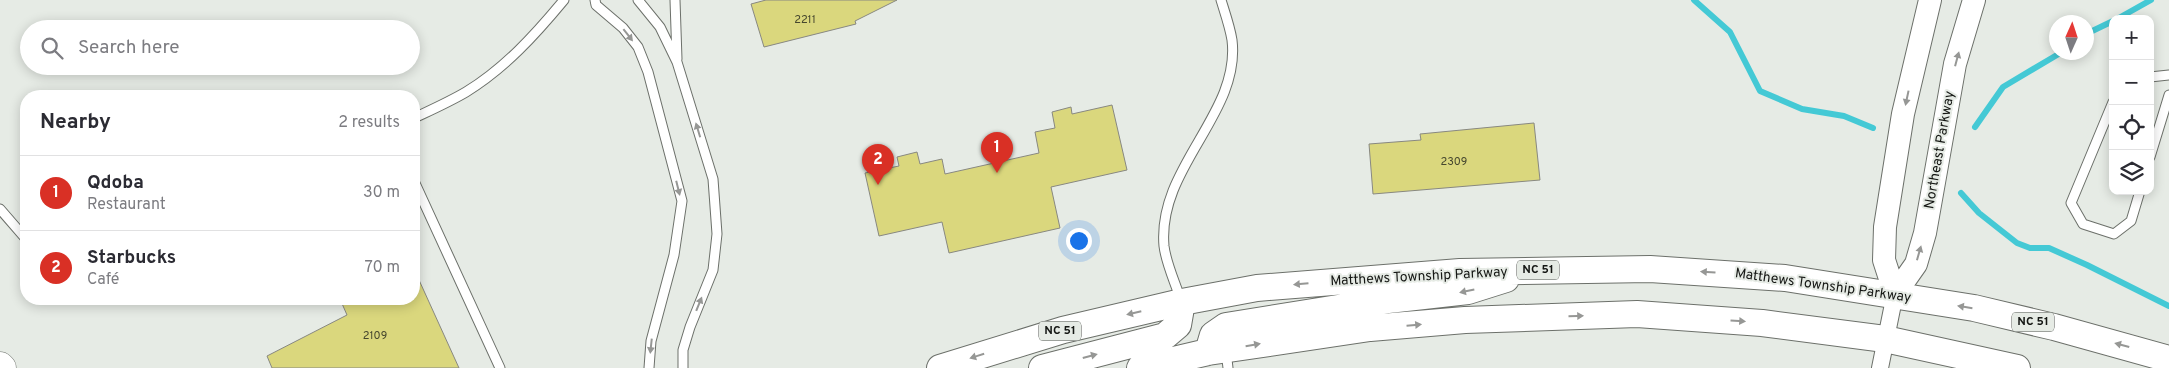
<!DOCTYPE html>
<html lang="en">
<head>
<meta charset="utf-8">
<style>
  body { margin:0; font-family:Overpass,sans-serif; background:#f7f7f7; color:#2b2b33 }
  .controls { position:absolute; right:15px; top:15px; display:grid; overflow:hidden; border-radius:10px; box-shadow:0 2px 12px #0003 }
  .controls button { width:45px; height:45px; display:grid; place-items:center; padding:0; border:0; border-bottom:1px solid #e1e1e2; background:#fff; color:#2b2b33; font:25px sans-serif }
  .compass { position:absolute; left:2049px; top:15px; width:45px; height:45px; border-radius:50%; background:#fff; box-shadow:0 2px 12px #0003; rotate:3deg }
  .you { position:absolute; left:1078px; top:240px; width:18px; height:18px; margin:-12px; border:4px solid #fff; border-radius:50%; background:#1a73e8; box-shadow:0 0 0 8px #1a73e833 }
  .badge { display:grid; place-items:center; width:32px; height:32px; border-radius:50%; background:#d93025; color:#fff; font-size:16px; font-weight:700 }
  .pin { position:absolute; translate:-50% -41px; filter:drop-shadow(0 1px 2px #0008) }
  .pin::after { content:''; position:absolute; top:26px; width:18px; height:15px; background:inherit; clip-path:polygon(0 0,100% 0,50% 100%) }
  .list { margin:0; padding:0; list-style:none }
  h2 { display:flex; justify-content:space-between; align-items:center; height:65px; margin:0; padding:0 20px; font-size:21px }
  h2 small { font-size:16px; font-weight:400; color:#7c7c81 }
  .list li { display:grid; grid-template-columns:32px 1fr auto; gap:15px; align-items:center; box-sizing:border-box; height:75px; padding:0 20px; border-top:1px solid #e1e1e2 }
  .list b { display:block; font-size:19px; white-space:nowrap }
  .list p { margin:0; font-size:16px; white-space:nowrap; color:#7c7c81 }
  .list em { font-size:16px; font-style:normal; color:#7c7c81 }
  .icon { flex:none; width:28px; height:28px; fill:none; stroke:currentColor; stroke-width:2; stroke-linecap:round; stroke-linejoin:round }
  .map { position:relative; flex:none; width:2169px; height:368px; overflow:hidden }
  .search { position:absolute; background:#fff; box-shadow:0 2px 12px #0003; left:20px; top:20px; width:400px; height:55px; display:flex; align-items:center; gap:12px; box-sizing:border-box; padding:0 18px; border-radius:28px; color:#7c7c81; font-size:19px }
  .panel { position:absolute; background:#fff; box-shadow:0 2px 12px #0003; left:20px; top:90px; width:400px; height:215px; border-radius:20px }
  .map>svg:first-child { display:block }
</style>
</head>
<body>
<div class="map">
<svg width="2169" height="368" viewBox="0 0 2169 368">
  <rect width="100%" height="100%" fill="#e6ebe5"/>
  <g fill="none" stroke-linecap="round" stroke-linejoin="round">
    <path stroke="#44c9d5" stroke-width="6" d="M 1694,0 L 1730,32 L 1760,91 L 1802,109 L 1844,116 L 1873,128
      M 2117,19 L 2151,0
      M 2086,34 L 2113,21
      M 1975,127 L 2003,87 L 2062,52
      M 1961,193 L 1979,213 L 2017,243 L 2030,248 L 2049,248 L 2087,265 L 2169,306"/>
  </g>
  <path fill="#dad77d" stroke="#888881" d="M 766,0 L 897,0 L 855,21 L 856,24 L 764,47 L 751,4 Z
    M 1112,105 L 1127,170 L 1051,187 L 1060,228 L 949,253 L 942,222 L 879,236 L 865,173 L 899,166 L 897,157 L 917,152 L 920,164 L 942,159 L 945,174 L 1039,153 L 1035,132 L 1055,128 L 1052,112 L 1071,107 L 1072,114 Z
    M 1534,123 L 1540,180 L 1373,194 L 1369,144 L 1421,140 L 1420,134 Z
    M 414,269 L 459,368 L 272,368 L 267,356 L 347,315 L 340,299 L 414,299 Z"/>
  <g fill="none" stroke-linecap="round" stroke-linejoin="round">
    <g stroke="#6c706a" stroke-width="11">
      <path id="lane" d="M 595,0 L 596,5 L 623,28 L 638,47 L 648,72 L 682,201 L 674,255 L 651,341 L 649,368
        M 638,0 L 660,27 L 677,62 L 713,179 L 717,234 L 713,270 L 690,327 L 683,350 L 683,368
        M 675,0 L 677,59
        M 2150,77 L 2169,75
        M 2113,102 L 2071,203 L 2083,224 L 2114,234 L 2131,221 L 2140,191
        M 414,118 C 431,110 449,102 466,92 C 505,68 535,35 564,0
        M 2150,157 L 2169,95
        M 414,181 L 500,368
        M 0,209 L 26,239
        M 1181,301 C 1176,284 1166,264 1164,246 C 1157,167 1241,114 1232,40 C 1230,27 1225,13 1221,0
        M 1226,351 L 1228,368"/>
    </g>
    <g stroke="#6c706a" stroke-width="18">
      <path id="street" d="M 1880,368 L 1895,294"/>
    </g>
    <g stroke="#6c706a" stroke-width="24">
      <path id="secondary" d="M 1895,294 L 1916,264 L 1925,233 L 1955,64 L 1974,0
        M 1895,294 L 1884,260 L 1885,227 L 1903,114 L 1930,0"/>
    </g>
    <g stroke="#6c706a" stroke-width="28">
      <path id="primary" d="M 1208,352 L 1213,335 L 1226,326 L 1388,300 L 1468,291 L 1506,279
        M 940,368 L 1063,330 L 1182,302 L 1257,288 L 1460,272 L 1650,269 L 1785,278 L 1974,308 L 2054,327 L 2169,359
        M 1042,368 L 1165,336 L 1178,325 L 1182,302
        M 1140,368 L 1208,352 L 1370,328 L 1465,320 L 1637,314 L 1762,323 L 1885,339 L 2017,368"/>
    </g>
    <g stroke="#6c706a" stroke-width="29">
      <path id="highway" d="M 0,366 L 2,368"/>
    </g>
    <use href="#lane" stroke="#fff" stroke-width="9"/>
    <use href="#street" stroke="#fff" stroke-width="16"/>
    <use href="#secondary" stroke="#fff" stroke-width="22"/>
    <use href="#primary" stroke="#fff" stroke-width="26"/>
    <use href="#highway" stroke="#fff" stroke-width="28"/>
  </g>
  <defs><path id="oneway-solid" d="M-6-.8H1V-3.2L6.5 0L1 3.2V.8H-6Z" transform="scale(1.25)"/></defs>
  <g fill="#969795">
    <use href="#oneway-solid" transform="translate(628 35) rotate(52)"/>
    <use href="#oneway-solid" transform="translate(1957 59) rotate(-75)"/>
    <use href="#oneway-solid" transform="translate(1907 98) rotate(102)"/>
    <use href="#oneway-solid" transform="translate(698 130) rotate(-107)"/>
    <use href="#oneway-solid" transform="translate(678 188) rotate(76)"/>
    <use href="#oneway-solid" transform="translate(1919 253) rotate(-74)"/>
    <use href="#oneway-solid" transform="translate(1708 272) rotate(-177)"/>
    <use href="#oneway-solid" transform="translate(1301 284) rotate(175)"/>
    <use href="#oneway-solid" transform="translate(1467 291) rotate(168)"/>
    <use href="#oneway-solid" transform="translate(699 304) rotate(-68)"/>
    <use href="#oneway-solid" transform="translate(1965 307) rotate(-171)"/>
    <use href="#oneway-solid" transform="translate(1134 313) rotate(167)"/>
    <use href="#oneway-solid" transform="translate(1576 316) rotate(-2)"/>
    <use href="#oneway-solid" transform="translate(1738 321) rotate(4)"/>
    <use href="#oneway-solid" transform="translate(1414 325) rotate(-5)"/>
    <use href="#oneway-solid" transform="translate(1253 345) rotate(-10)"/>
    <use href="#oneway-solid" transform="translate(2122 345) rotate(-165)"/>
    <use href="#oneway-solid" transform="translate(651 346) rotate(96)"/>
    <use href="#oneway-solid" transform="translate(977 356) rotate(163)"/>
    <use href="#oneway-solid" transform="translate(1090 356) rotate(-15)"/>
  </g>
  <g text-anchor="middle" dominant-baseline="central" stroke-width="4" stroke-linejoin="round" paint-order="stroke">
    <g font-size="11" fill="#46472e">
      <text x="805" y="20">2211</text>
      <text x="1454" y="162">2309</text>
      <text x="375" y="336">2109</text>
    </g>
    <g fill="#e6ebe5" stroke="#545753" stroke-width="1">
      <rect x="1517" y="260.5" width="42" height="19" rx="4"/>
      <rect x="2012" y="312.5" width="42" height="19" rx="4"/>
      <rect x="1039" y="321.5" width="42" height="19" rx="4"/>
    </g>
    <g font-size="12" font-weight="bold" fill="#151714">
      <text x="1538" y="270">NC 51</text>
      <text x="2033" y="322">NC 51</text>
      <text x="1060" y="331">NC 51</text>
    </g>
    <g font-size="14" fill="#151714" stroke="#e6ebe5">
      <text transform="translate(1940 150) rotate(-80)">Northeast Parkway</text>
      <text transform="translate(1419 277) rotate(-3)">Matthews Township Parkway</text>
      <text transform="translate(1823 286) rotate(8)">Matthews Township Parkway</text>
    </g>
  </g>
</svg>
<div class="controls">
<button>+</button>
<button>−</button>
<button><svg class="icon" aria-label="locate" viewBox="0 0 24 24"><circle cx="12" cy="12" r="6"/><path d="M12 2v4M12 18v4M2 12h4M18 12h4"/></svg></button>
<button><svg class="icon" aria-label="layers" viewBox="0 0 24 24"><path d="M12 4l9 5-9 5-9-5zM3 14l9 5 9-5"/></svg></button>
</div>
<svg class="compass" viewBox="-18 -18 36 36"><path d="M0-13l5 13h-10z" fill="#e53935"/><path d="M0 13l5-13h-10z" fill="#7c7c81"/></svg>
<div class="you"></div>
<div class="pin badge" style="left:997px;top:173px">1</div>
<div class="pin badge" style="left:878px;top:185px">2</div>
<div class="search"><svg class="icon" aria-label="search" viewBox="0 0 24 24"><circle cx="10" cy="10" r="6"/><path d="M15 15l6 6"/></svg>Search here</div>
<section class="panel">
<h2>Nearby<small>2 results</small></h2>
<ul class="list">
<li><span class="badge">1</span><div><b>Qdoba</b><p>Restaurant</p></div><em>30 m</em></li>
<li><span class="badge">2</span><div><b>Starbucks</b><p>Café</p></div><em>70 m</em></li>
</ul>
</section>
</div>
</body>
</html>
